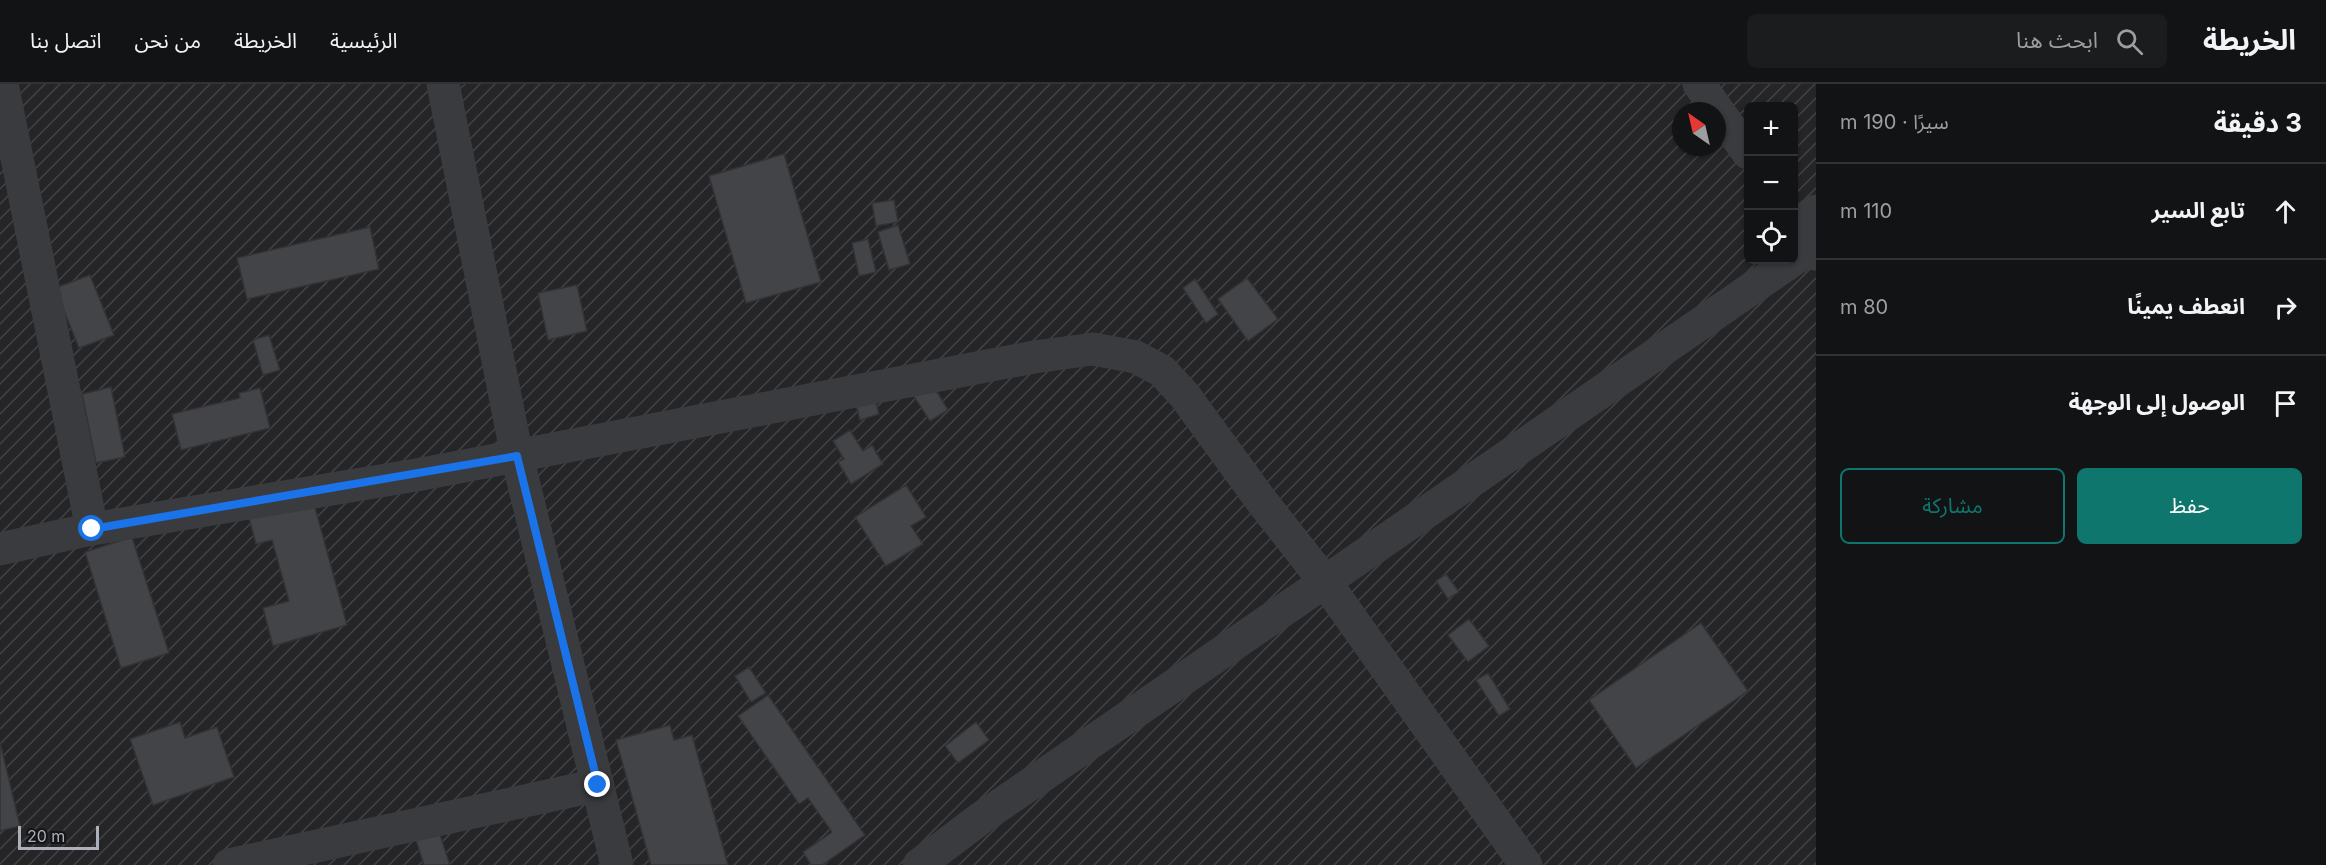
<!DOCTYPE html>
<html lang="ar">
<head>
<meta charset="utf-8">
<style>
  body { margin:0; font-family:Inter,"Noto Sans Arabic",sans-serif; background:#1b1c1d; color:#f1f3f6; direction:rtl }
  .controls { position:absolute; right:18px; top:18px; display:grid; overflow:hidden; border-radius:9px; box-shadow:0 2px 4px #0004 }
  .controls button { width:54px; height:54px; display:grid; place-items:center; padding:0; border:0; border-bottom:2px solid #313234; background:#121314; color:#f1f3f6; font:30px sans-serif }
  .compass { position:absolute; left:1672px; top:18px; width:54px; height:54px; border-radius:50%; background:#121314; box-shadow:0 2px 4px #0004; rotate:326deg }
  .scale { position:absolute; left:18px; bottom:15px; width:81px; box-sizing:border-box; padding-left:6px; border:3px solid #acb0b9; border-top:0; font-size:16px; line-height:21px; white-space:nowrap; color:#acb0b9; -webkit-text-stroke:4px #131415; paint-order:stroke }
  .stop { position:absolute; width:18px; height:18px; margin:-14px; border:4px solid #1a73e8; border-radius:50%; background:#fff }
  .stop.end { background:#1a73e8; border-color:#fff; box-shadow:0 2px 6px #0008 }
  .list { margin:0; padding:0; list-style:none }
  h2 { display:flex; justify-content:space-between; align-items:center; height:78px; margin:0; padding:0 24px; font-size:26px }
  h2 small { font-size:20px; font-weight:400; color:#9c9ea0 }
  .list li { display:grid; grid-template-columns:39px 1fr auto; gap:18px; align-items:center; box-sizing:border-box; height:96px; padding:0 24px; border-top:2px solid #313234 }
  .list b { display:block; font-size:22px; white-space:nowrap }
  .list em { font-size:20px; font-style:normal; color:#9c9ea0 }
  .actions { display:flex; gap:12px; padding:18px 24px }
  .actions a { flex:1; padding:14px 0; border:2px solid #0f766e; border-radius:9px; text-align:center; font-size:21px; color:#0f766e }
  .actions .main { background:#0f766e; color:#fff }
  .icon { flex:none; width:33px; height:33px; fill:none; stroke:currentColor; stroke-width:2; stroke-linecap:round; stroke-linejoin:round }
  .map { position:relative; flex:none; width:1816px; height:781px; overflow:hidden; direction:ltr }
  header { display:flex; align-items:center; gap:36px; box-sizing:border-box; height:84px; padding:0 30px; background:#121314; border-bottom:2px solid #313234 }
  header strong { font-size:28px }
  nav { display:flex; gap:33px; margin-inline-start:auto; font-size:21px }
  .search { width:420px; height:54px; background:#1b1c1d; display:flex; align-items:center; gap:15px; box-sizing:border-box; padding:0 21px; border-radius:9px; color:#9c9ea0; font-size:22px }
  main { display:flex }
  aside { flex:1; background:#121314 }
  .map>svg:first-child { display:block }
</style>
</head>
<body>
<header>
<strong>الخريطة</strong>
<div class="search"><svg class="icon" aria-label="search" viewBox="0 0 24 24"><circle cx="10" cy="10" r="6"/><path d="M15 15l6 6"/></svg>ابحث هنا</div>
<nav><a>الرئيسية</a><a>الخريطة</a><a>من نحن</a><a>اتصل بنا</a></nav>
</header>
<main>
<aside>
<h2>3 دقيقة<small>سيرًا · 190 m</small></h2>
<ul class="list">
<li><svg class="icon" aria-label="ahead" viewBox="0 0 24 24"><path d="M12 20V5M6 11l6-6 6 6"/></svg><div><b>تابع السير</b></div><em>110 m</em></li>
<li><svg class="icon" aria-label="right" viewBox="0 0 24 24"><path d="M7 20v-9h11M14 6l5 5-5 5"/></svg><div><b>انعطف يمينًا</b></div><em>80 m</em></li>
<li><svg class="icon" aria-label="arrive" viewBox="0 0 24 24"><path d="M6 21V4h12l-3 4 3 4H6"/></svg><div><b>الوصول إلى الوجهة</b></div></li>
</ul>
<div class="actions"><a class="main">حفظ</a><a>مشاركة</a></div>
</aside>
<div class="map">
<svg width="1816" height="781" viewBox="0 0 1816 781">
  <defs>
    <pattern id="industrial-furrows" width="10" height="10" patternUnits="userSpaceOnUse" patternTransform="scale(1.5)"><rect width="10" height="10" fill="#252527"/><path d="M-1 1l2-2M0 10L10 0M9 11l2-2" fill="none" stroke="#424244"/></pattern>
  </defs>
  <rect width="100%" height="100%" fill="#18191a"/>
  <path fill="url(#industrial-furrows)" fill-rule="evenodd" d="M 0,0 L 1816,0 L 1816,781 L 0,781 ZM 1748,22 L 1794,22 L 1794,176 L 1748,176 ZM 1681,27 L 1717,27 L 1717,63 L 1681,63 Z"/>
  <path fill="#434447" stroke="#333336" stroke-width="1.5" d="M 784,70 L 821,198 L 746,219 L 709,92 Z
    M 894,116 L 898,138 L 876,142 L 872,119 Z
    M 898,141 L 910,180 L 889,186 L 878,148 Z
    M 370,143 L 379,185 L 247,215 L 237,174 Z
    M 868,155 L 876,188 L 859,192 L 852,159 Z
    M 90,191 L 114,251 L 79,264 L 55,204 Z
    M 1247,194 L 1278,235 L 1248,257 L 1218,215 Z
    M 1195,195 L 1218,230 L 1206,239 L 1183,204 Z
    M 577,201 L 587,247 L 548,256 L 538,209 Z
    M 269,251 L 280,286 L 263,291 L 253,256 Z
    M 930,296 L 948,326 L 930,337 L 911,308 Z
    M 111,303 L 125,373 L 96,379 L 82,310 Z
    M 260,304 L 270,344 L 181,366 L 172,330 L 240,314 L 239,309 Z
    M 874,311 L 879,330 L 860,336 L 855,317 Z
    M 850,346 L 863,367 L 872,361 L 883,380 L 851,400 L 838,378 L 844,375 L 833,357 Z
    M 906,401 L 926,433 L 911,442 L 923,460 L 886,482 L 855,433 Z
    M 313,416 L 347,541 L 273,562 L 263,524 L 289,517 L 272,456 L 256,460 L 249,434 Z
    M 132,453 L 169,569 L 121,584 L 85,468 Z
    M 1446,490 L 1459,508 L 1448,515 L 1436,497 Z
    M 1469,535 L 1489,562 L 1468,578 L 1448,551 Z
    M 1701,539 L 1748,607 L 1636,684 L 1589,616 Z
    M 749,583 L 766,609 L 751,618 L 735,592 Z
    M 1488,589 L 1510,625 L 1499,632 L 1476,596 Z
    M 768,611 L 865,751 L 822,781 L 811,781 L 803,768 L 832,748 L 808,714 L 799,720 L 738,632 Z
    M 180,638 L 185,654 L 217,643 L 234,693 L 153,721 L 130,655 Z
    M 976,638 L 989,656 L 958,679 L 945,662 Z
    M 670,641 L 674,656 L 692,651 L 728,781 L 651,781 L 616,656 Z
    M 0,658 L 20,742 L 0,747 Z
    M 432,727 L 450,781 L 424,781 L 409,735 Z"/>
  <g fill="none" stroke-linecap="round" stroke-linejoin="round">
    <path stroke="#3a3b3f" stroke-width="33" d="M 2,0 L 92,445
      M 443,0 L 517,372 L 617,781
      M 1699,0 L 1748,69
      M 1816,127 L 1798,139 L 1816,170
      M 0,465 L 92,445 L 422,390 L 1034,273 L 1093,265 L 1136,273 L 1162,287 L 1185,312 L 1260,415 L 1326,499 L 1526,781
      M 229,781 L 598,701
      M 919,781 L 981,734 L 1812,163"/>
  </g>
  <g fill="none" stroke-linecap="round" stroke-linejoin="round">
    <path stroke="#1a73e8" stroke-width="8" d="M 92,445 L 517,372 L 598,701"/>
  </g>
</svg>
<div class="controls">
<button>+</button>
<button>−</button>
<button><svg class="icon" aria-label="locate" viewBox="0 0 24 24"><circle cx="12" cy="12" r="6"/><path d="M12 2v4M12 18v4M2 12h4M18 12h4"/></svg></button>
</div>
<svg class="compass" viewBox="-18 -18 36 36"><path d="M0-13l5 13h-10z" fill="#e53935"/><path d="M0 13l5-13h-10z" fill="#9c9ea0"/></svg>
<div class="scale">20 m</div>
<div class="stop" style="left:92px;top:445px"></div>
<div class="stop end" style="left:598px;top:701px"></div>
</div>
</main>
</body>
</html>
